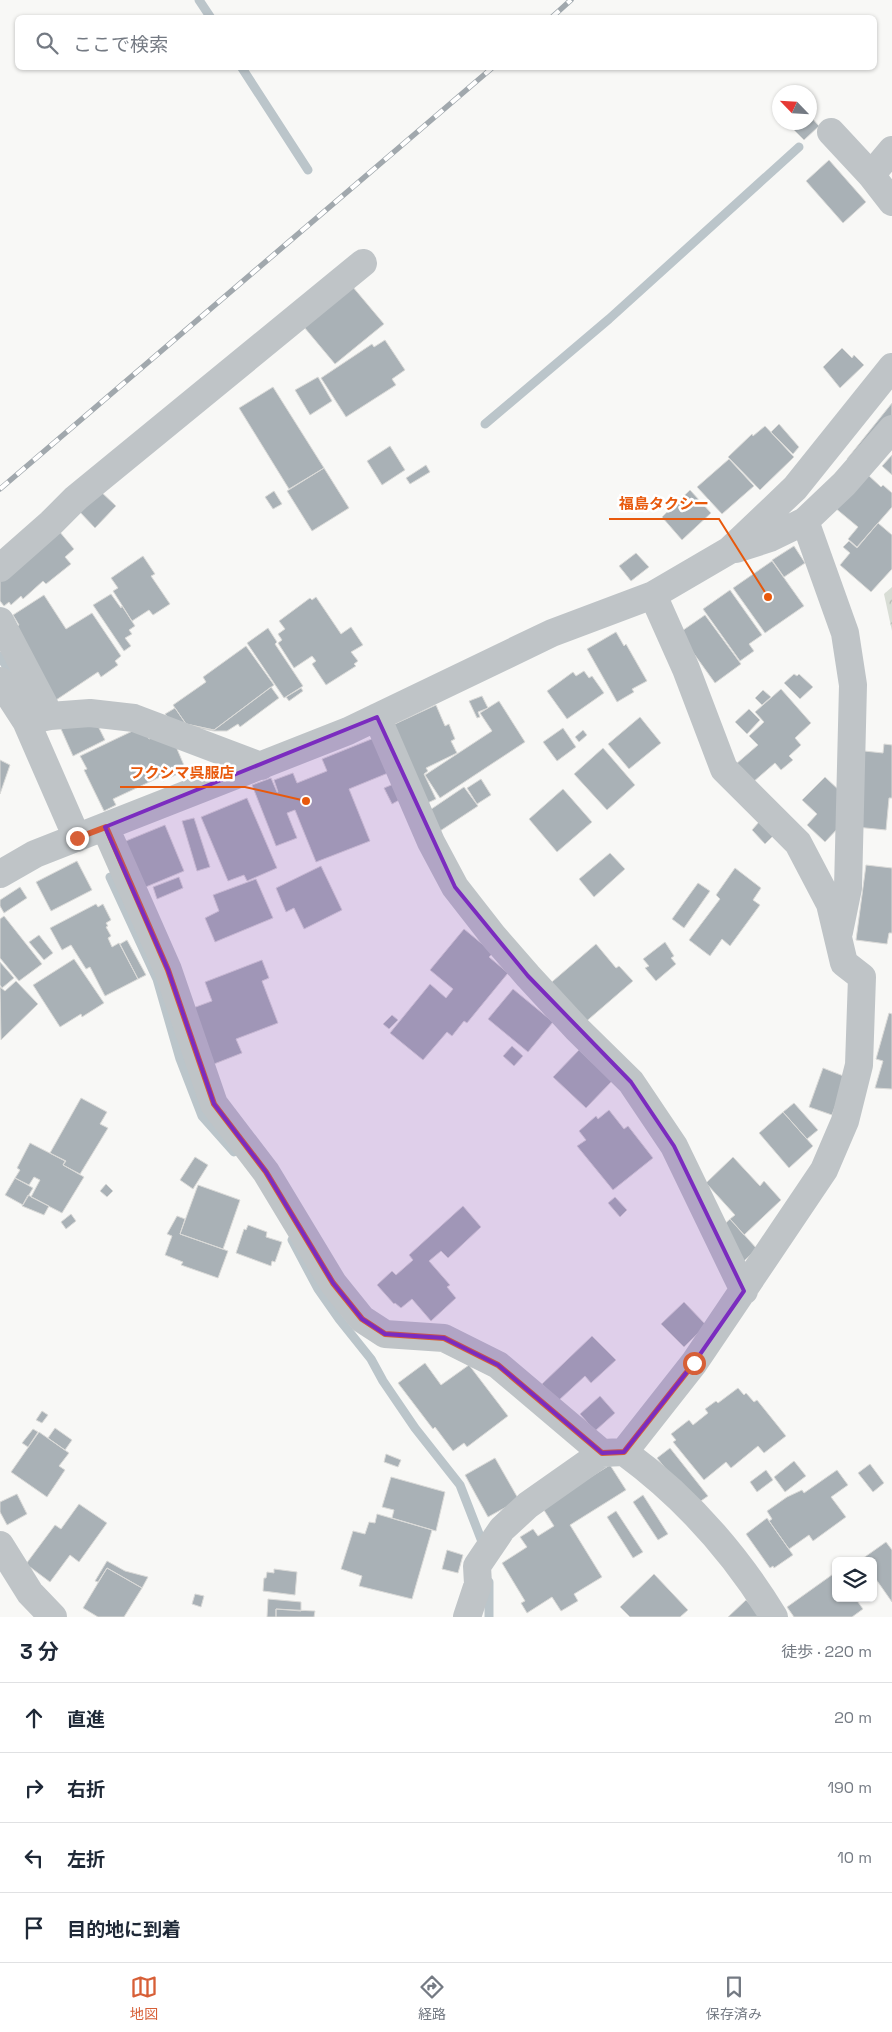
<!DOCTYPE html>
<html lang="ja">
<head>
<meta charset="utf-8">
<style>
  body { margin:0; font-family:"Space Grotesk","Noto Sans JP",sans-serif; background:#f6f6f7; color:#1f2937 }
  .controls { position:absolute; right:15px; bottom:15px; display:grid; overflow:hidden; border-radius:8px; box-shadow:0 1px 4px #0004 }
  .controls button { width:45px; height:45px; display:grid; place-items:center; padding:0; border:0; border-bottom:1px solid #e0e1e3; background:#fff; color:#1f2937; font:25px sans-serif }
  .compass { position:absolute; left:772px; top:85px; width:45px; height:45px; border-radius:50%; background:#fff; box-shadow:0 1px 4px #0004; rotate:295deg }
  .stop { position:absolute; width:15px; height:15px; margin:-11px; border:4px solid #d75f37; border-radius:50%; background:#fff }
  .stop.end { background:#d75f37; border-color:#fff; box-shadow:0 1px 5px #0008 }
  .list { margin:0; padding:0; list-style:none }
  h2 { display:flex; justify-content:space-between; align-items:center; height:65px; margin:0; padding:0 20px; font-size:21px }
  h2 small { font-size:16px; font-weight:400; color:#747a83 }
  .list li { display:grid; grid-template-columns:32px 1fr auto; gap:15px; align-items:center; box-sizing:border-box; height:70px; padding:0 20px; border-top:1px solid #e0e1e3 }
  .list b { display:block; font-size:19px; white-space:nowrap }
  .list em { font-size:16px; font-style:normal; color:#747a83 }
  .icon { flex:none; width:28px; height:28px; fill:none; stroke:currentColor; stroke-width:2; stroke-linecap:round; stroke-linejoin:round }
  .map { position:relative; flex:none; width:892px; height:1617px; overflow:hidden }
  .search { position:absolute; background:#fff; box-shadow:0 1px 4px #0004; left:15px; right:15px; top:15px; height:55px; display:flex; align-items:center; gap:12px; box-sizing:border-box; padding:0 18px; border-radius:8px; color:#747a83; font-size:19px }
  .sheet { height:345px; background:#fff }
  nav { display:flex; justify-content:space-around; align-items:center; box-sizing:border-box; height:70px; border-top:1px solid #e0e1e3; background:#fff; font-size:14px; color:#747a83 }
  nav a { display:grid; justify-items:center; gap:2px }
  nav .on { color:#d75f37 }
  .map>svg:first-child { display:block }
</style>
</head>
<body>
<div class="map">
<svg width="892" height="1617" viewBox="0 0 892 1617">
  <defs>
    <pattern id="forest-crowns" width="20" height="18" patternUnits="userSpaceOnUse" patternTransform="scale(1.25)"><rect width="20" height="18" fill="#d8ddd5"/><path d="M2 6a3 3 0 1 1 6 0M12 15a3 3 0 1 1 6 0" fill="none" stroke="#b3b8b2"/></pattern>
  </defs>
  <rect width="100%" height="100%" fill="#f8f8f6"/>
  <path fill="url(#forest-crowns)" d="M 892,587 L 892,631 L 884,594 Z"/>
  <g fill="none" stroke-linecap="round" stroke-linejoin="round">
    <path stroke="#bbc5ca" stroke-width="9" d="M 199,0 L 211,18
      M 242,68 L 308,170
      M 485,424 L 609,319 L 799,147
      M 0,656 L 15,681
      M 110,877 L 157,979 L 180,1059 L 202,1116 L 234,1152
      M 292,1240 L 318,1289 L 339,1319 L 371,1359 L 383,1381 L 415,1428 L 460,1485 L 481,1539 L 483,1547
      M 489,1582 L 489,1617"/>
  </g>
  <path fill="#a9b1b6" stroke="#dadad8" d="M 810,116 L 819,126 L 804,140 L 794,130 L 802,122 L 810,122 Z
    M 829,160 L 866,202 L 843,223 L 806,181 Z
    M 352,286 L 384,324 L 335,364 L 304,327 Z
    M 385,340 L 405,370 L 392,379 L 396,385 L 346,417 L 321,378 L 372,344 L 374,347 Z
    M 842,348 L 852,358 L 854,355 L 864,365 L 840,388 L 823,367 Z
    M 318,377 L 332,401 L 310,415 L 295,390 Z
    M 273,387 L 324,468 L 289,489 L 239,408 Z
    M 892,403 L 892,420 L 855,466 L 847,459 Z
    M 779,424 L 799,447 L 793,454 L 771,432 Z
    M 765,426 L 794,457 L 760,490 L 728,457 L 752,434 L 753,436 Z
    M 390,446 L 405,470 L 382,485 L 367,461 Z
    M 892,455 L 892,475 L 882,466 Z
    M 729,459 L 754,486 L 722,514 L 697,487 Z
    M 426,465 L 430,472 L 410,484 L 406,478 Z
    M 324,468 L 349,508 L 312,531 L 287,491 Z
    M 867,474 L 881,487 L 883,485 L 892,493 L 892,507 L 857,547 L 848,539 L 858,527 L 834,507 Z
    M 98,489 L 116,506 L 95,528 L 78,510 Z
    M 690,490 L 711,513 L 682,540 L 662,517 Z
    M 274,491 L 282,504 L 273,509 L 265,497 Z
    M 878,523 L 892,535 L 892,569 L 871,592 L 840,565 L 850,553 L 843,547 L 849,541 L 857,548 Z
    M 59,531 L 74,549 L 65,557 L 71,564 L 46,584 L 43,581 L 23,599 L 21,596 L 11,605 L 9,602 L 4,606 L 0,601 L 0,578 Z
    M 794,546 L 805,563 L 784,577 L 772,560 Z
    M 636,553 L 649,567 L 631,581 L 619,566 Z
    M 143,556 L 155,574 L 151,576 L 170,604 L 153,615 L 149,610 L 132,621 L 113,591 L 118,588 L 111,578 Z
    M 772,561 L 804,606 L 765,633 L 733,588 Z
    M 730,590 L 762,635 L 749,644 L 754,651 L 740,661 L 703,609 Z
    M 111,594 L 121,608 L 122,606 L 135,626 L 129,630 L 132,634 L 125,638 L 131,646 L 124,651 L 93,605 Z
    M 44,595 L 66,629 L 92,613 L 121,656 L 115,661 L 118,665 L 101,677 L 98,672 L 56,700 L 11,630 L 19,625 L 13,615 Z
    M 316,597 L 341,634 L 351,627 L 363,645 L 351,652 L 358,661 L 354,664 L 356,666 L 326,685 L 312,664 L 316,661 L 312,656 L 294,668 L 278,643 L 282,640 L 278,634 L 285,629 L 279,621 L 310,598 L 312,600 Z
    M 705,615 L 741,664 L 715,683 L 679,633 Z
    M 268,628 L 277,642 L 275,644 L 303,686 L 284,698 L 247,643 Z
    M 616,632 L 624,646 L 626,644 L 647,681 L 632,689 L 634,692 L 617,702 L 587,649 Z
    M 246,646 L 274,685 L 214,730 L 186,724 L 173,705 L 206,682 L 203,677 Z
    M 584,671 L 589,678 L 592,676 L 604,693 L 567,719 L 547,691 L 573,672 L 576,676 Z
    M 794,674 L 797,676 L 799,674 L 813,687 L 800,699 L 784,683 Z
    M 271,687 L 279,698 L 240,727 L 238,724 L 227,731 L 214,731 L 193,727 L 171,721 L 165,714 L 175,708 L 186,724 L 214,730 Z
    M 301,688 L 303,691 L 289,701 L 286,697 Z
    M 781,689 L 811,723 L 795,738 L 801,745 L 789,756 L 793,760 L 781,770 L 775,763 L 752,783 L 736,764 L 758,745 L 749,736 L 764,722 L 755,712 Z
    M 763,690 L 771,697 L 762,705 L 755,698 Z
    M 482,696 L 488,708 L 478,712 L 480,717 L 477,718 L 469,701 Z
    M 499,701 L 525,742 L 440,798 L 425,775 L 492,731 L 480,713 Z
    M 436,705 L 445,726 L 449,724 L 455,739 L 451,741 L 457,753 L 426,768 L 428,771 L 424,774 L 436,799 L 419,807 L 384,729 Z
    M 749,709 L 760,720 L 747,734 L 735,722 Z
    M 87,716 L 95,720 L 105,740 L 73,756 L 61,729 Z
    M 640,717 L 661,743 L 629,769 L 608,744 Z
    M 143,726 L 149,739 L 169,730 L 186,770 L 163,781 L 161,776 L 158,778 L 113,799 L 116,805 L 104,811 L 84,770 L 87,769 L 80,756 Z
    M 563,728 L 576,747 L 557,761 L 543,742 Z
    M 583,730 L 587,735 L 579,742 L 575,737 Z
    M 374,738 L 388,773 L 349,789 L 370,841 L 316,862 L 295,810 L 287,813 L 297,838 L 276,846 L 252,785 L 271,778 L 277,792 L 278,792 L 274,780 L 293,773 L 297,783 L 327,771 L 322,759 Z
    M 884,744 L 892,745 L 892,798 L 889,798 L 886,830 L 856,827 L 864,751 L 883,753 Z
    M 603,748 L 635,785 L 607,810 L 574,774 Z
    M 0,760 L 10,765 L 0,794 Z
    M 825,777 L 842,793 L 840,826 L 825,842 L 807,825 L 817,814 L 802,800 Z
    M 481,779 L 491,795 L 477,804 L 467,788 Z
    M 396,783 L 403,798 L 392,804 L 384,788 Z
    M 464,787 L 478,806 L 437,833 L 424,814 Z
    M 563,789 L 592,822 L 557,852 L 529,819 Z
    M 247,798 L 277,868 L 247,881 L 244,875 L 228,881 L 201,817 Z
    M 194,818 L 210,867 L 197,871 L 182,821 Z
    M 759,822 L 773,836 L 765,844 L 752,830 Z
    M 165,825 L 184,871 L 141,889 L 121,843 Z
    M 610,853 L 625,869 L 594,897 L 579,879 Z
    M 77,861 L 92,890 L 51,911 L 36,882 Z
    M 866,865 L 892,868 L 892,933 L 889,933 L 887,944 L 856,940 Z
    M 321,866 L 342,910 L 304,929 L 294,908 L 286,912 L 276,888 Z
    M 735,868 L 761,888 L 753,900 L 760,905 L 730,946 L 722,939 L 710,956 L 689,940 L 720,899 L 716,895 Z
    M 179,877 L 183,888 L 157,899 L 153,887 Z
    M 256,879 L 273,918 L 215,942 L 205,918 L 219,911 L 213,895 Z
    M 698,883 L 710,891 L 684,928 L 672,919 Z
    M 20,887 L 27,898 L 4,913 L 0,906 L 0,900 Z
    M 96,904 L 98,907 L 103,904 L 111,920 L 106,923 L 108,926 L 106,927 L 111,936 L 108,938 L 112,947 L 119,943 L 138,979 L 105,996 L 90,967 L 86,969 L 71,945 L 62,950 L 50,928 Z
    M 4,916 L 42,964 L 19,981 L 0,958 L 0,919 Z
    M 464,929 L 493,953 L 489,957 L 508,973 L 467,1023 L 464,1021 L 452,1036 L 447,1032 L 423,1060 L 390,1033 L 430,984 L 446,998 L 453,989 L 430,970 Z
    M 39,935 L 53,953 L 44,960 L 29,942 Z
    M 127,940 L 146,975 L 138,979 L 120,944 Z
    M 665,942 L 674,956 L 671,958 L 676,964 L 656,981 L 645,968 L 649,966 L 643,959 Z
    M 596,944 L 616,968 L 619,966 L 633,981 L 582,1025 L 546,987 Z
    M 74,959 L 104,1003 L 82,1017 L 81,1014 L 60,1027 L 33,985 Z
    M 262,960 L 269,978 L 262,981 L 278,1023 L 236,1039 L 242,1053 L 214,1064 L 193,1008 L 212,1001 L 205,982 Z
    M 0,962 L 14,978 L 2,988 L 0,985 Z
    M 16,981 L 38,1004 L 1,1040 L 0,987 L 5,991 Z
    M 513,989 L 553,1022 L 528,1052 L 488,1019 Z
    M 889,1013 L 892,1014 L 892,1089 L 875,1088 L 883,1061 L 876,1059 Z
    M 392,1015 L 398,1020 L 389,1029 L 383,1024 Z
    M 512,1046 L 523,1056 L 514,1066 L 503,1056 Z
    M 579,1050 L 612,1081 L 586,1108 L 553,1077 Z
    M 823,1068 L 846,1077 L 832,1115 L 809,1107 Z
    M 81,1098 L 107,1112 L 100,1124 L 108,1128 L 80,1174 L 63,1165 L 66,1161 L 50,1153 Z
    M 794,1103 L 818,1130 L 807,1139 L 783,1112 Z
    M 609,1110 L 624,1129 L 628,1126 L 653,1158 L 613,1190 L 577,1146 L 586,1140 L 579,1131 L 596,1116 L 598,1119 Z
    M 783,1112 L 813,1146 L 789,1168 L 759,1133 Z
    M 30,1143 L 65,1161 L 63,1165 L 84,1177 L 62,1213 L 31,1197 L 40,1180 L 34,1177 L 29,1185 L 15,1178 L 20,1170 L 17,1168 Z
    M 195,1157 L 208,1165 L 193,1189 L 180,1180 Z
    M 733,1157 L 760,1186 L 764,1181 L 781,1200 L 744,1235 L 730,1219 L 735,1215 L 706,1183 Z
    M 15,1178 L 33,1188 L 23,1205 L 5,1195 Z
    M 106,1184 L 113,1191 L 107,1197 L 100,1191 Z
    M 198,1185 L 240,1200 L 223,1249 L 180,1234 Z
    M 28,1195 L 49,1206 L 44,1215 L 22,1206 Z
    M 615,1197 L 627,1210 L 620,1217 L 608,1203 Z
    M 463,1206 L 481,1227 L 448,1258 L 441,1251 L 429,1261 L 450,1285 L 447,1287 L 456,1298 L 431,1321 L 412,1299 L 401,1308 L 395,1303 L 394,1304 L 377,1285 L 392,1271 L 396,1275 L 413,1260 L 409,1255 Z
    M 71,1214 L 76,1221 L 66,1229 L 61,1222 Z
    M 177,1216 L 185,1219 L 180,1234 L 228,1251 L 218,1278 L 181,1265 L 183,1262 L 165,1255 L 172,1236 L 167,1234 Z
    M 730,1219 L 757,1249 L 744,1261 L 717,1231 Z
    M 248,1225 L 267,1232 L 266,1237 L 282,1242 L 275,1262 L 272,1261 L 271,1266 L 236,1253 L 244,1229 L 246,1230 Z
    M 684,1302 L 706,1325 L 684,1347 L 661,1324 Z
    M 592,1336 L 616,1360 L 591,1383 L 585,1376 L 558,1401 L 542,1384 Z
    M 425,1363 L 441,1385 L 469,1365 L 508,1416 L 467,1447 L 464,1443 L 453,1451 L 435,1427 L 433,1429 L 398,1383 Z
    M 738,1388 L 744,1395 L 746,1393 L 754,1402 L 757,1400 L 786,1436 L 764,1453 L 758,1446 L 731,1468 L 726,1462 L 704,1480 L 673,1442 L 676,1440 L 671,1434 L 689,1420 L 693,1425 L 708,1413 L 705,1409 L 716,1401 L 718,1403 Z
    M 600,1396 L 615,1413 L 595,1431 L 580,1414 Z
    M 42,1411 L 48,1415 L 42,1423 L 36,1420 Z
    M 55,1428 L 72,1440 L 65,1450 L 48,1438 Z
    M 33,1429 L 38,1432 L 28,1447 L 22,1443 Z
    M 39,1432 L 69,1453 L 59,1466 L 65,1470 L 47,1497 L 11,1472 Z
    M 670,1448 L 708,1496 L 695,1505 L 657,1458 Z
    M 386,1454 L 401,1460 L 398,1467 L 384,1462 Z
    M 495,1458 L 519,1500 L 488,1517 L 465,1475 Z
    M 794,1461 L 806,1476 L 785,1492 L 774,1477 Z
    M 870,1464 L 884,1483 L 873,1492 L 858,1473 Z
    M 610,1465 L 626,1490 L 570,1525 L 602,1577 L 574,1594 L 578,1601 L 561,1611 L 552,1597 L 527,1613 L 521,1603 L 525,1601 L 502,1563 L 527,1547 L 520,1537 L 533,1529 L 538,1536 L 554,1526 L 542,1507 Z
    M 766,1470 L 773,1480 L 757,1492 L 750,1482 Z
    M 837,1470 L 848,1485 L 831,1497 L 846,1517 L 813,1541 L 809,1535 L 789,1549 L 769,1521 L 772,1519 L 767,1511 L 787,1497 L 802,1490 L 804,1493 Z
    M 391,1477 L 445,1492 L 436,1531 L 392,1518 L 394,1510 L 382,1507 Z
    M 17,1494 L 27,1514 L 7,1525 L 0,1512 L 0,1502 Z
    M 643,1495 L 668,1534 L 658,1540 L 633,1502 Z
    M 79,1504 L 107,1523 L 79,1562 L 70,1555 L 50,1582 L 26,1564 L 55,1525 L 61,1529 Z
    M 616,1511 L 643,1552 L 633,1558 L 607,1517 Z
    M 377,1514 L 432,1530 L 412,1599 L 359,1586 L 362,1576 L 341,1569 L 353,1531 L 365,1534 L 369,1522 L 375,1523 Z
    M 767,1518 L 793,1555 L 774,1568 L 773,1566 L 770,1568 L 746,1534 Z
    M 886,1542 L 892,1550 L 892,1602 L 873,1575 L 873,1561 L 863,1561 L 862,1559 Z
    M 447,1550 L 463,1555 L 458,1573 L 442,1569 Z
    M 107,1561 L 125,1571 L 148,1577 L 142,1588 L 107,1568 L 98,1582 L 95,1581 Z
    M 107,1568 L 142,1588 L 124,1617 L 98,1617 L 83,1608 Z
    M 274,1569 L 297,1572 L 295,1595 L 263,1591 L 264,1578 L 266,1578 L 267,1572 L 274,1573 Z
    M 836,1572 L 836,1598 L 855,1598 L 863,1609 L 852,1617 L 794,1617 L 787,1607 Z
    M 654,1574 L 688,1610 L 680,1617 L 630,1617 L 620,1607 Z
    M 195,1594 L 204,1596 L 201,1607 L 192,1604 Z
    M 268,1599 L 301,1602 L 301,1611 L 276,1609 L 276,1617 L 267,1617 Z
    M 746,1600 L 762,1617 L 728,1617 Z
    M 276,1609 L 315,1611 L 314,1617 L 276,1617 Z"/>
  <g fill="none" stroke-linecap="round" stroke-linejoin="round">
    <path stroke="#bfc4c7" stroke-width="28" d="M 831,132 L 871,175 L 892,202
      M 871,175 L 892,150
      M 805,521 L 845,633 L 853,685 L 848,888 L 839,932
      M 736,549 L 770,538 L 805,521 L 844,484 L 892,429
      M 0,568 L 51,523 L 76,498 L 363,263
      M 0,621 L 50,716
      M 0,681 L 26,721 L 77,838
      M 377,717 L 431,842 L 455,887 L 494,937 L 528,976 L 577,1029 L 631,1082 L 674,1146 L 744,1291
      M 26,721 L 50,716 L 90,713 L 134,718 L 261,766
      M 105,827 L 168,970 L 214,1104 L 266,1172 L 333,1283 L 362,1319 L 385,1334 L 444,1338 L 498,1365 L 602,1453
      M 0,874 L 35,854 L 348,731 L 552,633 L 653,595 L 730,550 L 795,488 L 892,367
      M 624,1452 C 684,1496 735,1553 774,1617
      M 0,1545 L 30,1593 L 53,1617
      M 467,1617 L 478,1584 L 477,1566 L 502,1529 L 528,1505 L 602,1453 L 624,1452 L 694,1363 L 824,1170 L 845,1121 L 859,1065 L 862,977 L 844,963 L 830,904 L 798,843 L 724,769 L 686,669 L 653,595"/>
    <g stroke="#a1a8ad" stroke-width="5.5">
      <path id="rail" d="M 551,18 L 571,0
        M 0,489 L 492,68"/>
    </g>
    <use href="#rail" stroke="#fff" stroke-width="4" stroke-dasharray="11" stroke-linecap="butt"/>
  </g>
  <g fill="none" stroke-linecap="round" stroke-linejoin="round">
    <path stroke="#d75f37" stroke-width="6" d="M 77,838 L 106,827 L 168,970 L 214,1104 L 266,1172 L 333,1283 L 362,1319 L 385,1334 L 444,1338 L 498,1365 L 602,1453 L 624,1452 L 694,1363"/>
  </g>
  <path fill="#7b2cbf" fill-opacity="0.2" stroke="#7b2cbf" stroke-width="4" stroke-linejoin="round" d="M 377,717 L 455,887 L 528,976 L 631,1082 L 674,1146 L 744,1291 L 694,1363 L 624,1452 L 602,1453 L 498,1365 L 444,1338 L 385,1334 L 362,1319 L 333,1283 L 266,1172 L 214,1104 L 168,970 L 105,827 Z"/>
  <path fill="none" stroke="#e8590c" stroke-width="2" d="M768 597L719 519H609M306 801L245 787H120"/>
  <g fill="#e8590c" stroke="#fff" stroke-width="2">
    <circle cx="768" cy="597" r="5"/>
    <circle cx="306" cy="801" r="5"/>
  </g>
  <g font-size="15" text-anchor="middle" font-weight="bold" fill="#e8590c" stroke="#fff" stroke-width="5" stroke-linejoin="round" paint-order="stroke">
    <text x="664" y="509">福島タクシー</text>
    <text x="182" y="778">フクシマ呉服店</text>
  </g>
</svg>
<div class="controls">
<button><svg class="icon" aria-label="layers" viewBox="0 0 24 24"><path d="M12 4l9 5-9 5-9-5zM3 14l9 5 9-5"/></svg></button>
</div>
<svg class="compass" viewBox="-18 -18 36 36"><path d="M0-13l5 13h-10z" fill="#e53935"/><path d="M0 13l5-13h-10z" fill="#747a83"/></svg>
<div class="stop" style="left:694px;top:1363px"></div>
<div class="stop end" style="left:77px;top:838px"></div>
<div class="search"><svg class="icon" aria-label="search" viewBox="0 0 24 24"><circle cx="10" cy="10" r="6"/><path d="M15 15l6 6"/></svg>ここで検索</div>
</div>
<section class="sheet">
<h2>3 分<small>徒歩 · 220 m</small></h2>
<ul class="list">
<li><svg class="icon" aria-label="ahead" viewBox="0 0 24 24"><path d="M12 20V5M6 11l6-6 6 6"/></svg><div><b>直進</b></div><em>20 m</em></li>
<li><svg class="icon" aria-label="right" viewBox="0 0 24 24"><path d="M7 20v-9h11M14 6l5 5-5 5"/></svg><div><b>右折</b></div><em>190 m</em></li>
<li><svg class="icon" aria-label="left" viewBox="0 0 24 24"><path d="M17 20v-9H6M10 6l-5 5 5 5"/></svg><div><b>左折</b></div><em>10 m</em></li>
<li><svg class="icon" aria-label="arrive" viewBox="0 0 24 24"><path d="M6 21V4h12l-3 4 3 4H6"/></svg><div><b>目的地に到着</b></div></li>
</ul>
</section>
<nav>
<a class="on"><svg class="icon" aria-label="map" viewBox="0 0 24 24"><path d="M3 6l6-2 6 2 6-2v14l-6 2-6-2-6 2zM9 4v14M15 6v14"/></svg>地図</a>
<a><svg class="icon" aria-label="directions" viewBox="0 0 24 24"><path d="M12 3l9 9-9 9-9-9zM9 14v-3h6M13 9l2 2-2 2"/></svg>経路</a>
<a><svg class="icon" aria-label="saved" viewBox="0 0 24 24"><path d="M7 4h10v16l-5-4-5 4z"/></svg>保存済み</a>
</nav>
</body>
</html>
